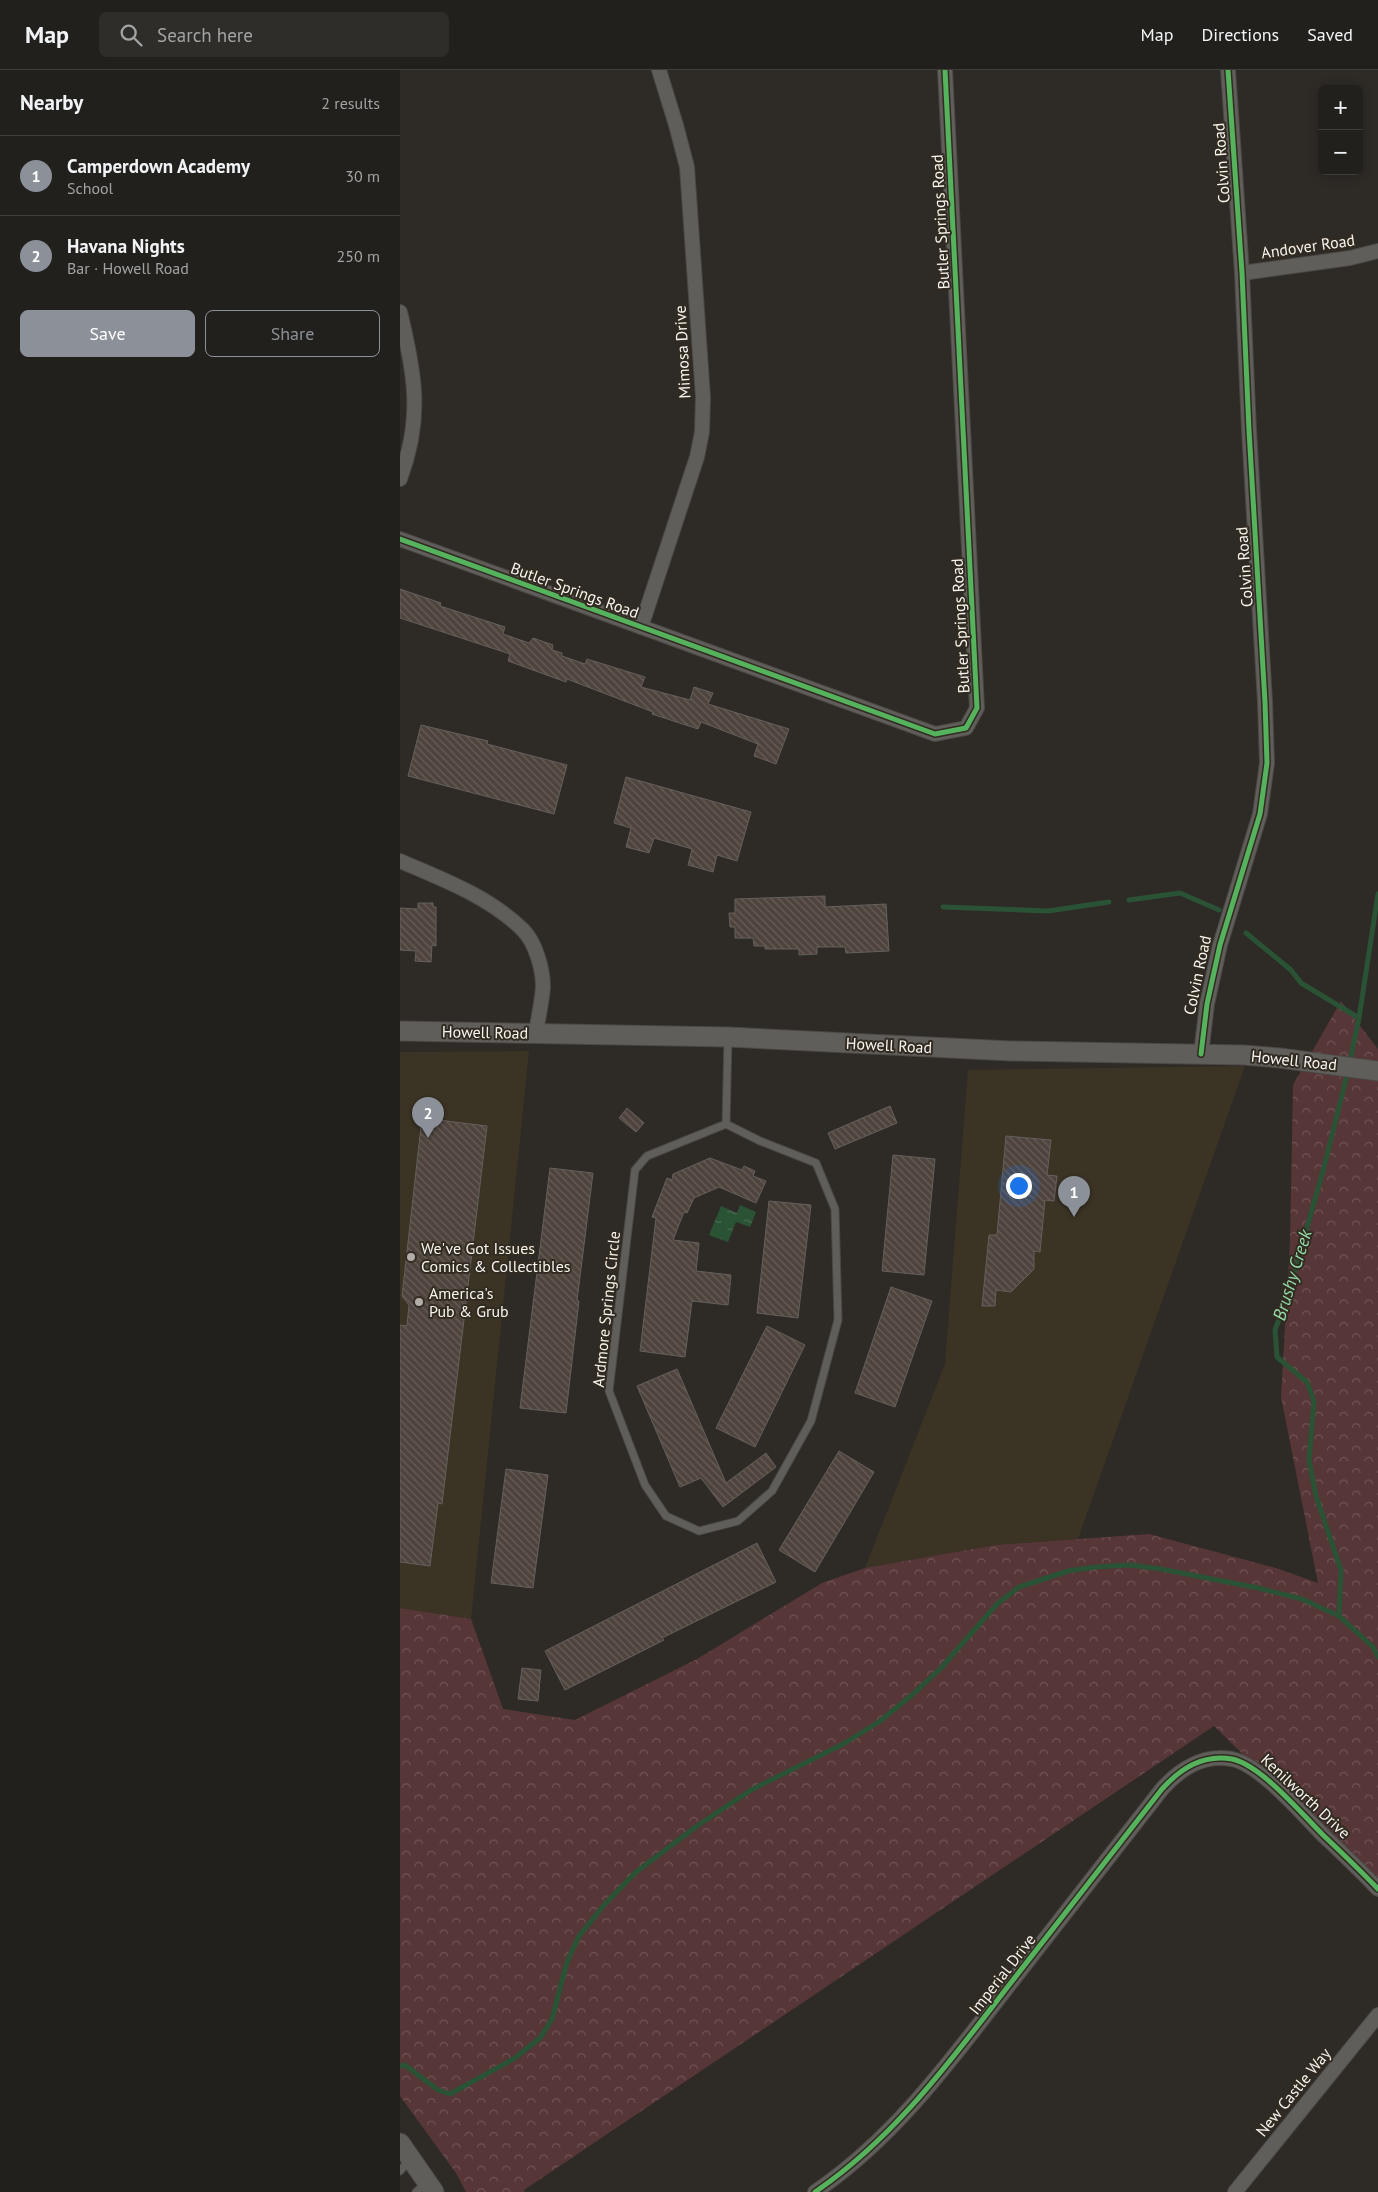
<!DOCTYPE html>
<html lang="en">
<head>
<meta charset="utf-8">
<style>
  body { margin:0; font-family:"PT Sans",sans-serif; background:#2e2d29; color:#f1f3f6 }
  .controls { position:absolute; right:15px; top:15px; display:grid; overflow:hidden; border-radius:8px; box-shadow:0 2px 12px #0003 }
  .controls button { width:45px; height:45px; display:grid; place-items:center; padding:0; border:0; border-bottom:1px solid #3f3e3b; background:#22201c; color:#f1f3f6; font:25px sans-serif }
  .you { position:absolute; left:618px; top:1115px; width:18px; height:18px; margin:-12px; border:4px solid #fff; border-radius:50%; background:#1a73e8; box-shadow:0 0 0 8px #1a73e833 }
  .badge { display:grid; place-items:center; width:32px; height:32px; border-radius:50%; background:#8c9099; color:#fff; font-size:16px; font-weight:700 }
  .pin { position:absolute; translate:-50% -41px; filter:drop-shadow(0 1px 2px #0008) }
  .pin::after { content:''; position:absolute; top:26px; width:18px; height:15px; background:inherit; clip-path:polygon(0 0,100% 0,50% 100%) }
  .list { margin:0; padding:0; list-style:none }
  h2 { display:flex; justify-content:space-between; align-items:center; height:65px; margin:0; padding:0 20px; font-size:21px }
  h2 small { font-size:16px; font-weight:400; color:#a2a3a3 }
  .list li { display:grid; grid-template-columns:32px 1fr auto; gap:15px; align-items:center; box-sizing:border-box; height:80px; padding:0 20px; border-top:1px solid #3f3e3b }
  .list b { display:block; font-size:19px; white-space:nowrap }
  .list p { margin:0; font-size:16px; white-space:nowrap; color:#a2a3a3 }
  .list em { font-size:16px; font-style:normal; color:#a2a3a3 }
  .actions { display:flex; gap:10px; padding:15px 20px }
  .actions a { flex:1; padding:11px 0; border:1px solid #8c9099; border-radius:8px; text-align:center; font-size:18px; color:#8c9099 }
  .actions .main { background:#8c9099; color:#fff }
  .icon { flex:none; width:28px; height:28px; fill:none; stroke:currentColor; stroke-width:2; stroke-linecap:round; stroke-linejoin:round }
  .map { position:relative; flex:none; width:978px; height:2122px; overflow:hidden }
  header { display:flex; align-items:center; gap:30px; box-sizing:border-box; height:70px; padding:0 25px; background:#22201c; border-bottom:1px solid #3f3e3b }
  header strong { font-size:24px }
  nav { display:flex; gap:28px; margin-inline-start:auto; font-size:18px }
  .search { width:350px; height:45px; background:#2e2d29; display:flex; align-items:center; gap:12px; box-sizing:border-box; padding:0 18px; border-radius:8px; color:#a2a3a3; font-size:19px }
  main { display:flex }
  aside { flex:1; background:#22201c }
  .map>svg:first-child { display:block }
</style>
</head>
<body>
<header>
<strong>Map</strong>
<div class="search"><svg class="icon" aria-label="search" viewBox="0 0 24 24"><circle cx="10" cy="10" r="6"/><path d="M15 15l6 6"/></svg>Search here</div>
<nav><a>Map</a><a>Directions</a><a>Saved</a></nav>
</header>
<main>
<aside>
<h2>Nearby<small>2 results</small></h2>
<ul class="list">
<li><span class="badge">1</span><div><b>Camperdown Academy</b><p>School</p></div><em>30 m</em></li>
<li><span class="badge">2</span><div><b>Havana Nights</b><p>Bar · Howell Road</p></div><em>250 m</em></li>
</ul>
<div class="actions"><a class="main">Save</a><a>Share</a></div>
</aside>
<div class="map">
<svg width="978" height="2122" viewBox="0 0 978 2122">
  <defs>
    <pattern id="forest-crowns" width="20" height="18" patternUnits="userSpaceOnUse" patternTransform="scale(1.25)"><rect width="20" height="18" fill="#573638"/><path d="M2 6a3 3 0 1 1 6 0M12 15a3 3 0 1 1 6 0" fill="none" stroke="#705455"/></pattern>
    <pattern id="water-ripples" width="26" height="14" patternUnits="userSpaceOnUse" patternTransform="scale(1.25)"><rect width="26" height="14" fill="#2a5335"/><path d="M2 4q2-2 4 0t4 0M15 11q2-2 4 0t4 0" fill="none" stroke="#4a6c53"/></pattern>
    <pattern id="building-back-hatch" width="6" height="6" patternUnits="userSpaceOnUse" patternTransform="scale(1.25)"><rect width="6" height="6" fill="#4e433d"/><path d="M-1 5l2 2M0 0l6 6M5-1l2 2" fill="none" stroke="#685f59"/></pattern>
  </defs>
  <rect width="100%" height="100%" fill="#2e2a26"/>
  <path fill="#3b3425" d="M 129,981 L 71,1549 L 0,1538 L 0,982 Z
    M 845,996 L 678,1469 L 595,1475 L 465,1498 L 545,1294 L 568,1000 Z"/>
  <path fill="url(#forest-crowns)" d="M 941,931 L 978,979 L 978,1817 L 814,1656 L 124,2120 L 125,2122 L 66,2122 L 56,2103 L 0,2026 L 0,1538 L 71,1549 L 103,1639 L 175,1650 L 297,1589 L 422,1513 L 465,1498 L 595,1475 L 749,1464 L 876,1498 L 918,1513 L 881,1327 L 890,1172 L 893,1015 Z"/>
  <path fill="url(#water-ripples)" d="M 340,1135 L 356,1142 L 350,1157 L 336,1152 L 328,1172 L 309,1165 L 321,1136 L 337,1143 Z"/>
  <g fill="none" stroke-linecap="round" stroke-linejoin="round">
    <path stroke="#2a5335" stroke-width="5" d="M 729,830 L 780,823 L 819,840
      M 543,837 L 648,841 L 709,832
      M 846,863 L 891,900 L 901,913 L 959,948
      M 939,1546 L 941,1500 L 916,1426 L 909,1390 L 914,1331 L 907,1312 L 877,1287 L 875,1260 L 887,1228 L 923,1101 L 947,1005 L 959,948 L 978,824
      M 0,1996 L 5,1995 L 38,2020 L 50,2024 L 115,1988 L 140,1968 L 152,1949 L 167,1892 L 179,1866 L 205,1834 L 236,1802 L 297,1756 L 351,1720 L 445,1673 L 480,1651 L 512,1625 L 540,1599 L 597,1534 L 619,1517 L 668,1501 L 695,1497 L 730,1495 L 761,1499 L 858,1518 L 902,1529 L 939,1546 L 973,1577 L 978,1587"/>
  </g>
  <path fill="url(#building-back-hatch)" stroke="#64605d" d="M 0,519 L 41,533 L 40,536 L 105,557 L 103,564 L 129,573 L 133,568 L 153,575 L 152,580 L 162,583 L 162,586 L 185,594 L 187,589 L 245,607 L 241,617 L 290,630 L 294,617 L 313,623 L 308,634 L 389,659 L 376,694 L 354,686 L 358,674 L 301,652 L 298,659 L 252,644 L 253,642 L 167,609 L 166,612 L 108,591 L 110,584 L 0,548 Z
    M 21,655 L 88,671 L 87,674 L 167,695 L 154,744 L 8,706 Z
    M 226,707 L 351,742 L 337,791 L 317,785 L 313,802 L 288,795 L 292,779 L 254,768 L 249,783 L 226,777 L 231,758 L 214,753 Z
    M 425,826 L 425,837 L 486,834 L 489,881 L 446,883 L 445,877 L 417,877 L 417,884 L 399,885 L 399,879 L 365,879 L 365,876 L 354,876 L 353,868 L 335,868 L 335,857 L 330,857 L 329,843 L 335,843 L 335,829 Z
    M 18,833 L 33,833 L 33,837 L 36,837 L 36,876 L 32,875 L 31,892 L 15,891 L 16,881 L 0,880 L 0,838 L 18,839 Z
    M 490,1036 L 497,1053 L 435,1079 L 428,1063 Z
    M 227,1038 L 244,1053 L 236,1062 L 219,1048 Z
    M 22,1048 L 87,1056 L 42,1434 L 38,1433 L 30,1496 L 0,1492 L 0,1255 L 7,1256 L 9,1235 L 2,1226 Z
    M 606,1066 L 651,1070 L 647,1105 L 657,1106 L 654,1131 L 645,1130 L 640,1182 L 634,1181 L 634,1199 L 611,1222 L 596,1220 L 595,1236 L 582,1236 L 589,1165 L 597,1165 Z
    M 493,1085 L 535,1089 L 524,1205 L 482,1201 Z
    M 310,1088 L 342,1100 L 344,1096 L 355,1101 L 353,1106 L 366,1111 L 356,1133 L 319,1117 L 294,1128 L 287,1143 L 284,1142 L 273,1170 L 299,1173 L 296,1201 L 331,1205 L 328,1235 L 292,1231 L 285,1287 L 240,1281 L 256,1148 L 252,1147 L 267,1108 L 272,1110 L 273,1104 Z
    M 150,1098 L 193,1103 L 177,1231 L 179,1231 L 166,1343 L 120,1338 Z
    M 369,1131 L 411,1135 L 398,1248 L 357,1243 Z
    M 491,1217 L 532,1231 L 495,1337 L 455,1323 Z
    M 367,1256 L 405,1275 L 355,1377 L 316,1358 Z
    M 277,1299 L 326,1413 L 366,1383 L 376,1397 L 323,1437 L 301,1408 L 280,1417 L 237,1316 Z
    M 439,1381 L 474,1402 L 415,1502 L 379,1480 Z
    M 106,1399 L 148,1405 L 133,1518 L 91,1513 Z
    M 357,1473 L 376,1512 L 262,1568 L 264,1570 L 165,1620 L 145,1581 Z
    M 122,1598 L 141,1600 L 138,1631 L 118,1629 Z"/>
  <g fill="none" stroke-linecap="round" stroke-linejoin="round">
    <g stroke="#4b4844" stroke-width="9">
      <path id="lane" d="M 326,1054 L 360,1071 L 416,1093 L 435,1139 L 438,1250 L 411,1351 L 372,1421 L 338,1451 L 299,1461 L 266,1446 L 245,1415 L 209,1321 L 235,1100 L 247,1086 L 326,1054 L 328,968
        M 0,2101 L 10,2089
        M 16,2122 L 27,2112"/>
    </g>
    <g stroke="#4b4844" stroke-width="16">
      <path id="street" d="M 842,203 L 950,188 L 978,181
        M 0,242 C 15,304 23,348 0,409
        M 0,469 L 535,664 L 566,658 L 577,638 L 545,0
        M 241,557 L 297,387 L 302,362 L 303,327 L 287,97 L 276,55 L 259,0
        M 0,791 C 42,809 90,827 123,860 C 136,873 143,900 143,917 C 142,932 138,948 136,963
        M 801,984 L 807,934 L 820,875 L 860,744 L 867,693 L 865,632 L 849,360 L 842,203 L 828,0
        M 415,2122 C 493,2069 549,1993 606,1919 C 658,1853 710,1786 762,1719 C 781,1698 803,1684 832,1689 C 861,1695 902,1744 923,1765 C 942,1783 961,1801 978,1819
        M 835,2122 L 978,1945"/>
    </g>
    <g stroke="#4b4844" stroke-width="21">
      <path id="secondary" d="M 0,961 L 328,967 L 611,981 L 844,985 L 880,988 L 978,1001
        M 0,2073 L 34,2122"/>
    </g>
    <use href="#lane" stroke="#605e5b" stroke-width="7"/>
    <use href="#street" stroke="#605e5b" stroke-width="14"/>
    <use href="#secondary" stroke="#605e5b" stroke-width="19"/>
    <g stroke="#312b22" stroke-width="8">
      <path id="cycleway" d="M 0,469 L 535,664 L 566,658 L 577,638 L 545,0
        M 801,984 L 807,934 L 820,875 L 860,744 L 867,693 L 865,632 L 849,360 L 842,203 L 828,0
        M 415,2122 C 493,2069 549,1993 606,1919 C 658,1853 710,1786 762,1719 C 781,1698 803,1684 832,1689 C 861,1695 902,1744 923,1765 C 942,1783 961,1801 978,1819"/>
    </g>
    <use href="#cycleway" stroke="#56b35d" stroke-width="5"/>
  </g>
  <g fill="#b1ada8" stroke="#312b22" stroke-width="2">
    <circle cx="11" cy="1187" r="5"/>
    <circle cx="19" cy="1232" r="5"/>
  </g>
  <g text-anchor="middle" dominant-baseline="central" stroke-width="4" stroke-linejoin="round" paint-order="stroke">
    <g font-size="16" fill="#f8f4ee" stroke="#312b22">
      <text transform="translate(821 93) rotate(-94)">Colvin Road</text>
      <text transform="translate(540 152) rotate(-93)">Butler Springs Road</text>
      <text transform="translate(908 176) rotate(-8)">Andover Road</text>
      <text transform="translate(282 282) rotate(-93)">Mimosa Drive</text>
      <text transform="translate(844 497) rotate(-94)">Colvin Road</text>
      <text transform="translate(175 520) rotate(20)">Butler Springs Road</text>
      <text transform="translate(560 556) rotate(-93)">Butler Springs Road</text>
      <text transform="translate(797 905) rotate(-78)">Colvin Road</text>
      <text transform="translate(85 962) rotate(1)">Howell Road</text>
      <text transform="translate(489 975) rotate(3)">Howell Road</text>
      <text transform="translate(894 990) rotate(6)">Howell Road</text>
      <text transform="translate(206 1239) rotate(-84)">Ardmore Springs Circle</text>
      <text transform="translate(906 1726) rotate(43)">Kenilworth Drive</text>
      <text transform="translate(602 1904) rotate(-52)">Imperial Drive</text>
      <text transform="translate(893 2022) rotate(-51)">New Castle Way</text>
    </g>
    <g font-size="16" fill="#f8f4ee" stroke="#312b22" text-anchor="start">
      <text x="21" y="1178">We've Got Issues<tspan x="21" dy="18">Comics &amp; Collectibles</tspan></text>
      <text x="29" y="1223">America's<tspan x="29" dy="18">Pub &amp; Grub</tspan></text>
    </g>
    <g font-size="18" font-style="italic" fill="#94dba6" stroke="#312b22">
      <text transform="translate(892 1205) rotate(-73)">Brushy Creek</text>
    </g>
  </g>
</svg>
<div class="controls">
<button>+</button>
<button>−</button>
</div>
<div class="you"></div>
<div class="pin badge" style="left:674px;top:1147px">1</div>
<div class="pin badge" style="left:28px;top:1068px">2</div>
</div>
</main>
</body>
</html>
